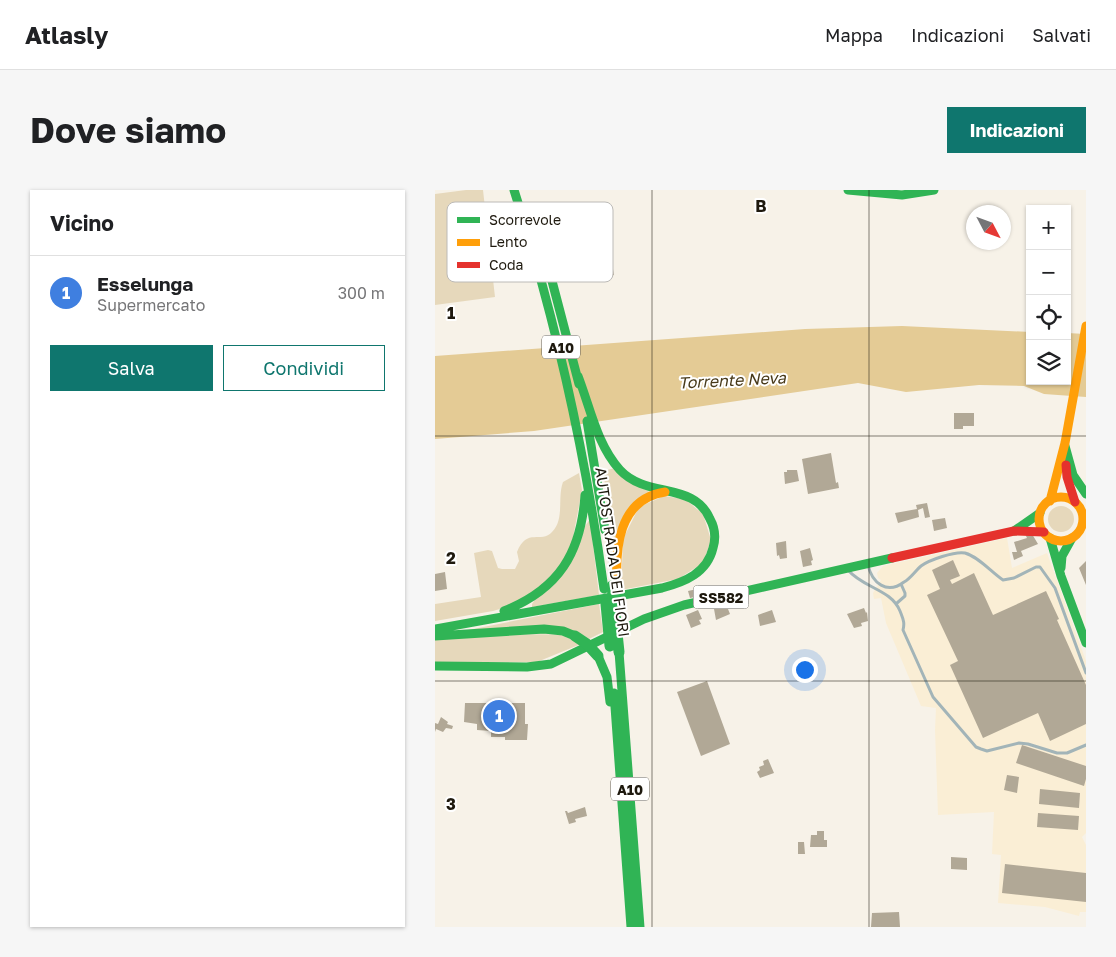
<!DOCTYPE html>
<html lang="it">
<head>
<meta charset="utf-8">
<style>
  body { margin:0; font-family:"Golos Text",sans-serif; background:#f6f6f6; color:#202124 }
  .controls { position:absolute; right:15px; top:15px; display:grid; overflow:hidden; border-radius:0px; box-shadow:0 1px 4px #0004 }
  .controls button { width:45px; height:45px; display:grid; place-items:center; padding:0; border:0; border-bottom:1px solid #e0e0e0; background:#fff; color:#202124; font:25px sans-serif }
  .compass { position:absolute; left:531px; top:15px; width:45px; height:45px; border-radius:50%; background:#fff; box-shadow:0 1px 4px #0004; rotate:131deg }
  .you { position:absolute; left:369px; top:479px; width:18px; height:18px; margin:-12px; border:4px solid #fff; border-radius:50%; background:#1a73e8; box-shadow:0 0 0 8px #1a73e833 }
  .badge { display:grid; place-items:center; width:32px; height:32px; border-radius:50%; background:#0f766e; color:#fff; font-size:16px; font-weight:700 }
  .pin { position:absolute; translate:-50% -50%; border:2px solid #fff; box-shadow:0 1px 5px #0006 }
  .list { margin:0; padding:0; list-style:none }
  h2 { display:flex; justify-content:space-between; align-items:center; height:65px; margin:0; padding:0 20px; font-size:21px }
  h2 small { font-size:16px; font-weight:400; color:#757577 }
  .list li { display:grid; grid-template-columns:32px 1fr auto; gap:15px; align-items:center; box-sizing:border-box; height:75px; padding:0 20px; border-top:1px solid #e0e0e0 }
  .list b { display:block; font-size:19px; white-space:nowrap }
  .list p { margin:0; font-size:16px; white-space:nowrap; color:#757577 }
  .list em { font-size:16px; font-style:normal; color:#757577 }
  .actions { display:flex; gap:10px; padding:15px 20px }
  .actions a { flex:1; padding:11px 0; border:1px solid #0f766e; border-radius:0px; text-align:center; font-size:18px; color:#0f766e }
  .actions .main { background:#0f766e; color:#fff }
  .icon { flex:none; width:28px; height:28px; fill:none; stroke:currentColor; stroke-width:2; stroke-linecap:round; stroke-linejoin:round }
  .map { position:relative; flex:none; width:651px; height:737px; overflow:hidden; border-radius:0px }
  header { display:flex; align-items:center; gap:30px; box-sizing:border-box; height:70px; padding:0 25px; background:#fff; border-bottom:1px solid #e0e0e0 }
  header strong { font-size:24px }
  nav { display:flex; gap:28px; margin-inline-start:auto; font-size:18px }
  .intro { display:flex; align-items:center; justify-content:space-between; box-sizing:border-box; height:120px; padding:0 30px }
  h1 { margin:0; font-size:35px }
  .button { padding:12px 22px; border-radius:0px; background:#0f766e; color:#fff; font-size:18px; font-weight:700 }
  main { display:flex; gap:30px; padding:0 30px }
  aside { flex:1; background:#fff; border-radius:0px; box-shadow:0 1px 4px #0004 }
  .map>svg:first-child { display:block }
</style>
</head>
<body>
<header>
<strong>Atlasly</strong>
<nav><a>Mappa</a><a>Indicazioni</a><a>Salvati</a></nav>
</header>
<div class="intro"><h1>Dove siamo</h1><a class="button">Indicazioni</a></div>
<main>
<aside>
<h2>Vicino<small></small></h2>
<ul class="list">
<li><span class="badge" style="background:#3f7fe0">1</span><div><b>Esselunga</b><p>Supermercato</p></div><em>300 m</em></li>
</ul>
<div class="actions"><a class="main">Salva</a><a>Condividi</a></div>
</aside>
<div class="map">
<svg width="651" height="737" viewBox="0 0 651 737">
  <rect width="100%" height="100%" fill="#f7f2e8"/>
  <path fill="#faeed5" d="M 572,348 L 577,378 L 612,363 L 651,471 L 651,643 L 647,647 L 651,655 L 651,722 L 645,722 L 644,726 L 610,717 L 563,713 L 566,665 L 557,664 L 559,622 L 503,625 L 500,540 L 501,518 L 486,516 L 451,433 L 446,408 L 439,409 L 438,403 L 446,390 L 443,388 L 442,383 L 448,376 Z"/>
  <path fill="#e6d8bb" d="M 31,0 L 48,0 L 60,107 L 0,115 L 0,4 Z
    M 180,278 L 214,301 L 178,352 L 168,281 Z
    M 144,283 L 147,300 L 136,358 L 109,396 L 78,415 L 58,421 L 0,431 L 0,414 L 46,407 L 39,363 L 53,360 L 57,361 L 63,378 L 67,379 L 80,379 L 84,371 L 82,362 C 92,337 106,354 117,342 C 130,329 122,308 128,292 Z
    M 229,306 L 250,309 L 268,324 L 276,350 L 268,373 L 243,389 L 186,400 L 188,349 L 204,317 Z
    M613 329a13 13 0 1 1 26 0a13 13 0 1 1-26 0Z
    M 155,329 L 164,405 L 97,417 L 97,414 Z
    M 164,414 L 168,442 L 154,449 L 148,445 L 18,443 Z
    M 67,444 L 127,445 L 146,454 L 102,472 L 0,472 L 0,449 Z"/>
  <path fill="#e4cb95" d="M 467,136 L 595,142 L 595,191 L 632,191 L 632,143 L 651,144 L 651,207 L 609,204 L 589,196 L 544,195 L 471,202 L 423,193 L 99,241 L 0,249 L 0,166 L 370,139 Z"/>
  <path fill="#b1a896" d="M 176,67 L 179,85 L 170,87 L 167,68 Z
    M 519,223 L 539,223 L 539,236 L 528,236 L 528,239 L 519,239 Z
    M 396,263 L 401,293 L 403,292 L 404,298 L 373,304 L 367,269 Z
    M 352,280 L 362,280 L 364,291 L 350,294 L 349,282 L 352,282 Z
    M 492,313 L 495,327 L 490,328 L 488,318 L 483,320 L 484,327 L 463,333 L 460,323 L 482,319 L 481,315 Z
    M 510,328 L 512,338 L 499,341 L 497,330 Z
    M 590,344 L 597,344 L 603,354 L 586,361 L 588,366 L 579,370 L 577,362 L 582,362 L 579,352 L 592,348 Z
    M 351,351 L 352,368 L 345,369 L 344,365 L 342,366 L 341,353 Z
    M 375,358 L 378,370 L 376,371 L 377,375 L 368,377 L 365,361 Z
    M 518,370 L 525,386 L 515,390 L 517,394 L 539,383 L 558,425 L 611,401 L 624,429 L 622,430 L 651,495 L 651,534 L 615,551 L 603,523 L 548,548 L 515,475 L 523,471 L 492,405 L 505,399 L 497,380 Z
    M 651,371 L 651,395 L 644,378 Z
    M 10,382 L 12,399 L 0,401 L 0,384 Z
    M 262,399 L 264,406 L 255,408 L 253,401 Z
    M 291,414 L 295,424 L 281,430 L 279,419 Z
    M 429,418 L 431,423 L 432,422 L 433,431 L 426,433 L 427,436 L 419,438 L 412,424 Z
    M 263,420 L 267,429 L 264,430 L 266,434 L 256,438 L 251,425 Z
    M 337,420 L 341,432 L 325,436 L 323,425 Z
    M 272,491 L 295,554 L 266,566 L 242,502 Z
    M 30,513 L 90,513 L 90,534 L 93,534 L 92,550 L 70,550 L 70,547 L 56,547 L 56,541 L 42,540 L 42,534 L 29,532 Z
    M 6,527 L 13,532 L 12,534 L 18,536 L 17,539 L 11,538 L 8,542 L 1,539 L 0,542 L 0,533 L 3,534 Z
    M 587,555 L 651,576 L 651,589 L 649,596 L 581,573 Z
    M 333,569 L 339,583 L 325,588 L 322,582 L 325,580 L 324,577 L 329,575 L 328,571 Z
    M 572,585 L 584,587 L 582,603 L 569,600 Z
    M 605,599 L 645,603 L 644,618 L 604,614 Z
    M 150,617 L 152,626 L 140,629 L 141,632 L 134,634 L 130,621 L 132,621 L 133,623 Z
    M 603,623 L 644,626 L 643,640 L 602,637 Z
    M 382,641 L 389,641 L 389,650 L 392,650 L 392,657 L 375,657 L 376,645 L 382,645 Z
    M 363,652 L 369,652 L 370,664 L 363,664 Z
    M 516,667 L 532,668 L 532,680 L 516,679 Z
    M 570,674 L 651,683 L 651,712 L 567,703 Z
    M 464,722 L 465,737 L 436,737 L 437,723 Z"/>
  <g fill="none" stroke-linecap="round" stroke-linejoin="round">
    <path stroke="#a2b4b8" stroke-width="3" d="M 433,375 C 437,393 452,405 469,392 C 476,388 480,381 486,376 C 494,370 520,361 530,363 C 544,367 556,382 568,390 L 579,388 L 601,377 L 605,377 L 620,398 L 651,483
      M 413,380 C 428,398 456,399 465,421 C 468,429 470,432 468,440 L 498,507 L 541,557 L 546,559 L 552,561 L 584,553 L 593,554 L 622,563 L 632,563 L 651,555
      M 462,413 L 470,406 L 470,403 L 466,394"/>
    <path stroke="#30b455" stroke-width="9" d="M 79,0 C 122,133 150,261 169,399
      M 413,0 L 467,5 L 499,0
      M 117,91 L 144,194
      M 152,231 L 170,340
      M 630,256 L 638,285 L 651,304
      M 579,341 L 605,323
      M 615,348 L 626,386 L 651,453
      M 626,378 L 627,366 L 637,348
      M 69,421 C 124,399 146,363 150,305
      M 0,439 L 227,398 C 250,392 272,383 278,358 C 281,348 280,338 275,329 C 259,291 212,309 185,280 C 162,255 155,217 143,186
      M 0,446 L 109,439 L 128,441 L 140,446
      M 184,462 L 205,737
      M 163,466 L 172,487 L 175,512
      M 0,476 L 92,477 L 116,474 L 209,429 L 249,415 L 457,368
      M 179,503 L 196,737"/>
    <path stroke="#ff9f0a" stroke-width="9" d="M604 329a22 22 0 1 1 44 0a22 22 0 1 1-44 0Z
      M 615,311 L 630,253 L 651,136
      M 182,397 C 180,359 183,309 230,302"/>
    <path stroke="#e5322d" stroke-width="9" d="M 631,275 L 632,287 L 640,312
      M 457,368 L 579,341 L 609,342"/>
    <path stroke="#30b455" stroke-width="11" d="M 177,396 L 184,462
      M 171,414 L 175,456
      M 140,446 L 152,454 L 163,466"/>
  </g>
  <path fill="none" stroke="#1e190e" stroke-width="1" stroke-opacity="0.55" d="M 217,0 L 217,737M 434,0 L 434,737M 0,246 L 651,246M 0,491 L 651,491"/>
  <g text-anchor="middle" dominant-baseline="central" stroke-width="4" stroke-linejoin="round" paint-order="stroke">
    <g fill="#fff" stroke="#625e56" stroke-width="1">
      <rect x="107" y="145.5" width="38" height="23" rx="4"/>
      <rect x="258.5" y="395.5" width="55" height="23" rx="4"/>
      <rect x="176" y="587.5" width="38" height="23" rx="4"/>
    </g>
    <g font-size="14" font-weight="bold" fill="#1e190e">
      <text x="126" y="157">A10</text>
      <text x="286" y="407">SS582</text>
      <text x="195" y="599">A10</text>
    </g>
    <g font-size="15" fill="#1e190e" stroke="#fff">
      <text transform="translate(178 362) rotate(82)">AUTOSTRADA DEI FIORI</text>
    </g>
    <g font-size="16" font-style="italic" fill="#483a1a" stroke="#fff">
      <text transform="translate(297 190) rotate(-3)">Torrente Neva</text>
    </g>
  </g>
  <rect x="12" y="12" width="166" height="80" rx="8" fill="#fff" stroke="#bcbab7" stroke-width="1"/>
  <rect x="22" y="27" width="23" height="6" fill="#30b455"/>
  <rect x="22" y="49" width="23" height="7" fill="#ff9f0a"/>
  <rect x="22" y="72" width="23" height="6" fill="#e5322d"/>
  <g font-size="14" fill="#1e190e">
    <text x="54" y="35">Scorrevole</text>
    <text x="54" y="57">Lento</text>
    <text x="54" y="80">Coda</text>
  </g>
  <g font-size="16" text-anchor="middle" font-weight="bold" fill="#1e190e" stroke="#fff" stroke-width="4" stroke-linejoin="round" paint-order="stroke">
    <text x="326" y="22">B</text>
    <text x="16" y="129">1</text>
    <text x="16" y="374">2</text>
    <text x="16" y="620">3</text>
  </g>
</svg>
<div class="controls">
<button>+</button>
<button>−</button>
<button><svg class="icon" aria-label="locate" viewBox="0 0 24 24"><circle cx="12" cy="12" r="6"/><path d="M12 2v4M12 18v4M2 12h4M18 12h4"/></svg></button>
<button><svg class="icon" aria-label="layers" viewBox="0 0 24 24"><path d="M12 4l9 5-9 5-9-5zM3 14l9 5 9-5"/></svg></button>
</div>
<svg class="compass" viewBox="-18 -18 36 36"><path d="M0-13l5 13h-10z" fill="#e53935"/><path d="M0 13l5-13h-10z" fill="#757577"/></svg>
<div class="you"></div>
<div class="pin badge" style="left:64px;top:526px;background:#3f7fe0">1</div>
</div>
</main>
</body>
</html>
